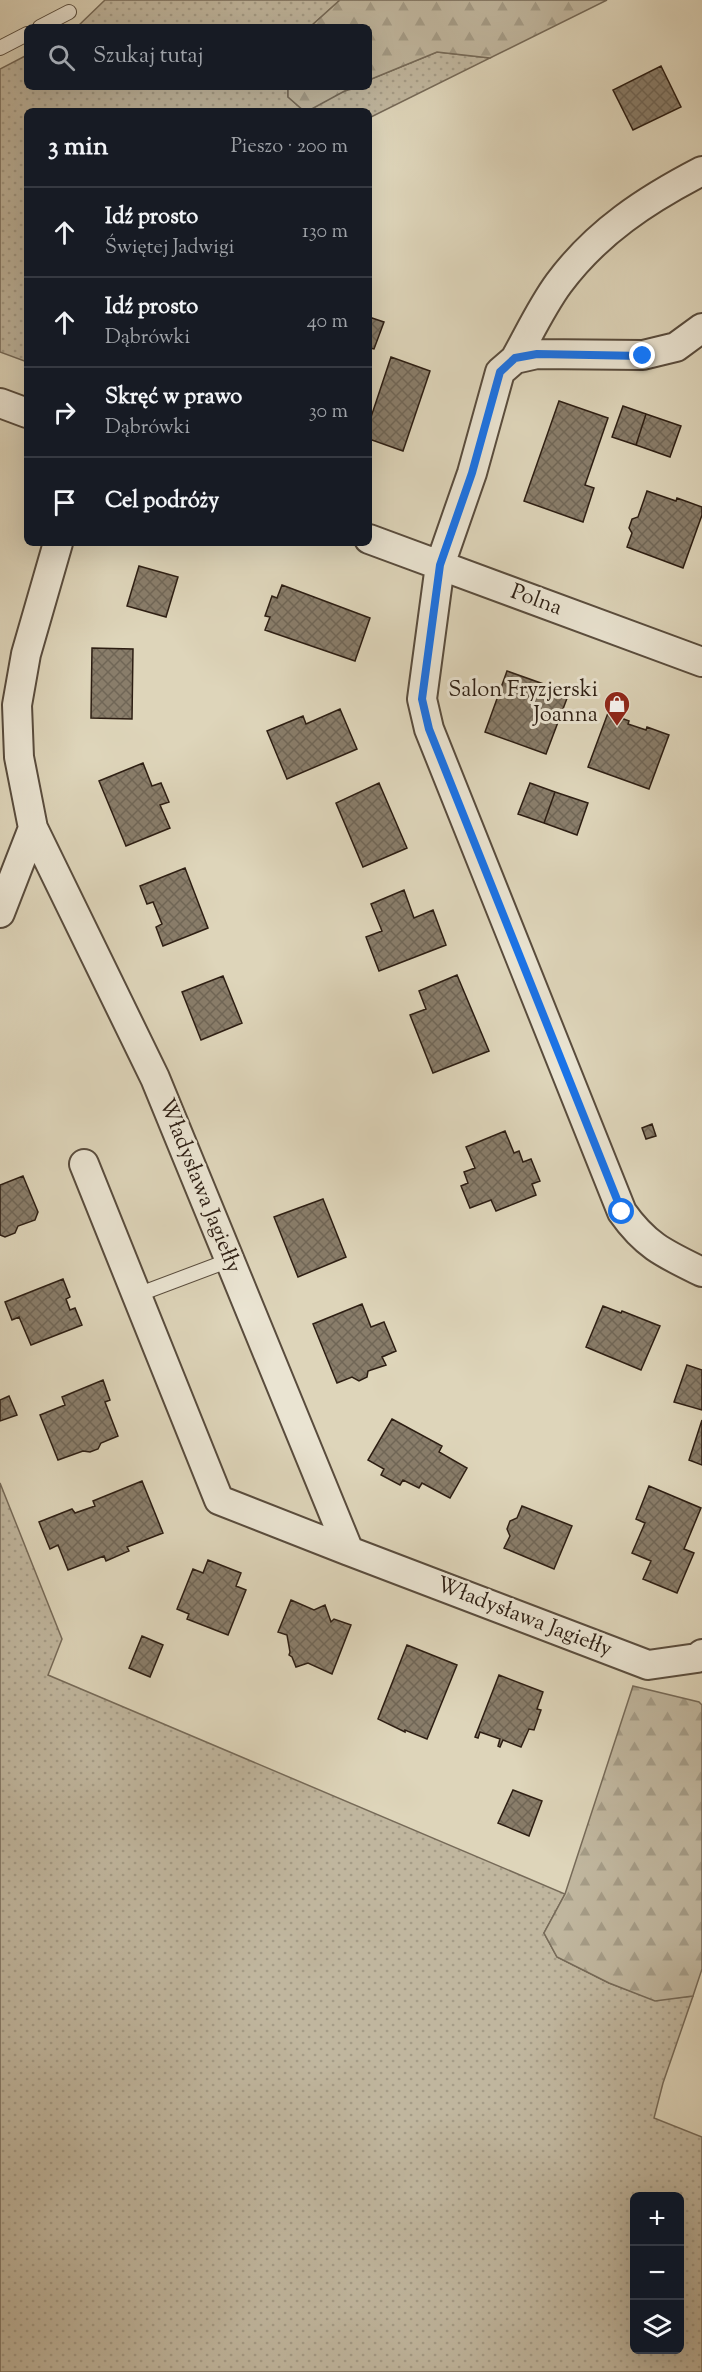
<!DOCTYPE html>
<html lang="pl">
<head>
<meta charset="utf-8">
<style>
  body { margin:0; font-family:"Sorts Mill Goudy",serif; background:#242831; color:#f1f3f6 }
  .controls { position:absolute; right:18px; bottom:18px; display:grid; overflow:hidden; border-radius:9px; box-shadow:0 6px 24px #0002 }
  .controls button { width:54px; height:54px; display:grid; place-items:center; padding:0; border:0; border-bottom:2px solid #363941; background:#171b24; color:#f1f3f6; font:30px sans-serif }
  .stop { position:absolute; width:18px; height:18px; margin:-14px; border:4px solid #1a73e8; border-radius:50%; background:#fff }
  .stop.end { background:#1a73e8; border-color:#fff; box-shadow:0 2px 6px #0008 }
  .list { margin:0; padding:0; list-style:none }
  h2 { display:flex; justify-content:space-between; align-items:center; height:78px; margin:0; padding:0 24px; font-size:26px }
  h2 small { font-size:20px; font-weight:400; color:#9ea1a6 }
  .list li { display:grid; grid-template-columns:39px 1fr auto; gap:18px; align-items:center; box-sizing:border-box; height:90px; padding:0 24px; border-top:2px solid #363941 }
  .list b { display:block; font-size:22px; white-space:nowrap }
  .list p { margin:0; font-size:20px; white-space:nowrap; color:#9ea1a6 }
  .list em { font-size:20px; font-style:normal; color:#9ea1a6 }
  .icon { flex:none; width:33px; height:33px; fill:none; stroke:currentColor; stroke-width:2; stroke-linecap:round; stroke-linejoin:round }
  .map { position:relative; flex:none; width:702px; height:2372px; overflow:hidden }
  .search { position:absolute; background:#171b24; box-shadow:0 6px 24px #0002; left:24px; top:24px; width:348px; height:66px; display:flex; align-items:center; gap:15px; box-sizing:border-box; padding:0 21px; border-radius:9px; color:#9ea1a6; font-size:22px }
  .panel { position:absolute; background:#171b24; box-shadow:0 6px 24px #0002; left:24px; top:108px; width:348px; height:438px; border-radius:9px }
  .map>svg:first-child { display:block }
</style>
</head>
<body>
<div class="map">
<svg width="702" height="2372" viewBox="0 0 702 2372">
  <defs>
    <pattern id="green-dots" width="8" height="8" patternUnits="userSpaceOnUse" patternTransform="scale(1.5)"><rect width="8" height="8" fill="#c0b69e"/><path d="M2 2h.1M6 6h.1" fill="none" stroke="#a59c87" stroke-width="1.8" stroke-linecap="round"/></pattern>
    <pattern id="forest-firs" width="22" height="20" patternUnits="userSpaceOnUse" patternTransform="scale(1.5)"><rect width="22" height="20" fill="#c0b69e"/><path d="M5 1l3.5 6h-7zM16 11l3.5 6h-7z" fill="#a59c87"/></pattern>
    <pattern id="building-cross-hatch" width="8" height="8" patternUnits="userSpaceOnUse" patternTransform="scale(1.5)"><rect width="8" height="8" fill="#897d6a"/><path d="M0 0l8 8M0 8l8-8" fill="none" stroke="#706656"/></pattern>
  </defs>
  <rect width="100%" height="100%" fill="#ded5ba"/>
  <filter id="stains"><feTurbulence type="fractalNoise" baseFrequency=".00333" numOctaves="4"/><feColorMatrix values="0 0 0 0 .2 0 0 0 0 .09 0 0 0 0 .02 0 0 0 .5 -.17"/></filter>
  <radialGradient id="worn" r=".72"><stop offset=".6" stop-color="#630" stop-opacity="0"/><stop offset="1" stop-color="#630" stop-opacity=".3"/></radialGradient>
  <path fill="url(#green-dots)" stroke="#766a58" stroke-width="1.5" fill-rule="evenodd" d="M 105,0 L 340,0 L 310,27 L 77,27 Z
    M 437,52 L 490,58 L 369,118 L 369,111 L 308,111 C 330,98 343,87 369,87 L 369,80 Z
    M 27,55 L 27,87 L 288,87 L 288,97 L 304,111 L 27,111 L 27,362 L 0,352 L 0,69 Z
    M 0,1483 L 62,1639 L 48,1675 L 565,1894 L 544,1933 L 557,1957 L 609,1983 L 655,2000 L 693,1996 L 663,2083 L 654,2118 L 702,2137 L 702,2372 L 0,2372 ZM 634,2196 L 680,2196 L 680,2350 L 634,2350 Z"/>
  <path fill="url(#forest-firs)" stroke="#766a58" stroke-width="1.5" d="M 340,0 L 607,0 L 490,58 L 437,52 L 369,80 L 369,27 L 310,27 Z
    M 288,87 L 352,87 L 308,111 L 304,111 L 288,97 Z
    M 633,1686 L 699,1702 L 702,1705 L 702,1969 L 693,1996 L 655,2001 L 609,1983 L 557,1957 L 544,1933 L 565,1894 Z"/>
  <path fill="url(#building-cross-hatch)" stroke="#2d1e13" stroke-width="1.5" d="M 661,66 L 681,107 L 633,130 L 613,90 Z
    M 369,317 L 384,322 L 374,349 L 369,348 Z
    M 391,357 L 430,371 L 403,451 L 369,439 L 369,423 Z
    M 559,401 L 608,418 L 585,485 L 594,488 L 583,522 L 524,501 Z
    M 623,406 L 646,414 L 636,445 L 612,437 Z
    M 646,414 L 681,426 L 670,457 L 636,445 Z
    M 647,491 L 676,501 L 677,498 L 702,507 L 702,515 L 683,568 L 627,547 L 632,533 L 629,528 L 632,519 L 638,517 Z
    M 139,566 L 178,577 L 166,617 L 127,606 Z
    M 282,585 L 370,618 L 355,661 L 265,630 L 270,617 L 265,616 L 272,596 L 277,598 Z
    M 92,648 L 133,649 L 132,719 L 91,718 Z
    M 507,671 L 569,693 L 546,754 L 485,732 Z
    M 340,709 L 357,749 L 287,779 L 267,731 L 303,716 L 306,724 Z
    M 608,713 L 629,721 L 628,724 L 646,730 L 647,727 L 669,735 L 649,789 L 588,767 Z
    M 143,763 L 152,786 L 161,783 L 169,802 L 160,805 L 170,828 L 126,846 L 99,781 Z
    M 379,783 L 407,848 L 363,867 L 336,803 Z
    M 530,783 L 555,792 L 544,823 L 518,814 Z
    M 555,792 L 588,803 L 577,835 L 544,823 Z
    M 185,868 L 208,928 L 163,946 L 156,927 L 162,924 L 153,902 L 147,904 L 140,886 Z
    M 404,890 L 414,918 L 433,910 L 446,945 L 379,971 L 366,937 L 382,931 L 371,904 Z
    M 457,975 L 489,1051 L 433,1073 L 410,1015 L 426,1009 L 419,991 Z
    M 223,976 L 242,1023 L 201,1040 L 182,992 Z
    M 652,1124 L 656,1136 L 646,1139 L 642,1128 Z
    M 505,1131 L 514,1153 L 519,1151 L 523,1162 L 531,1159 L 540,1181 L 532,1184 L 536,1195 L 496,1211 L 491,1200 L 470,1208 L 461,1186 L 468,1183 L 464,1172 L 475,1168 L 466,1147 Z
    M 23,1176 L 38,1212 L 35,1220 L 18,1226 L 15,1233 L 5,1237 L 0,1235 L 0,1185 Z
    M 323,1199 L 346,1257 L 298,1277 L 274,1217 Z
    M 63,1279 L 70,1297 L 66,1299 L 70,1310 L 75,1308 L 82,1325 L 31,1345 L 19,1317 L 12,1320 L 5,1302 Z
    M 362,1304 L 371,1327 L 384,1322 L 396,1351 L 382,1357 L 386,1365 L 368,1371 L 367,1377 L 359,1381 L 352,1377 L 337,1383 L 313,1324 Z
    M 603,1306 L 621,1313 L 622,1311 L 660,1326 L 641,1370 L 586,1347 Z
    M 687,1365 L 702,1370 L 702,1410 L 674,1402 Z
    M 103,1380 L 110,1400 L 105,1402 L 118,1436 L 101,1443 L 98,1449 L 90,1452 L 83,1451 L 58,1460 L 40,1415 L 65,1405 L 62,1397 Z
    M 9,1396 L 17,1415 L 0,1421 L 0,1400 Z
    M 392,1419 L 442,1446 L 439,1452 L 467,1468 L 450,1498 L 422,1483 L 419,1488 L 403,1480 L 400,1485 L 381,1475 L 384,1469 L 368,1460 Z
    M 702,1420 L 702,1465 L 689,1460 Z
    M 142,1481 L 163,1533 L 127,1547 L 129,1551 L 106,1561 L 104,1556 L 68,1570 L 58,1545 L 50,1549 L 39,1522 L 72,1509 L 75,1513 L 95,1506 L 93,1501 Z
    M 649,1486 L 701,1508 L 684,1549 L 694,1553 L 677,1593 L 643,1579 L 651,1561 L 632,1553 L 645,1523 L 636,1519 Z
    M 522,1506 L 572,1526 L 554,1569 L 504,1548 L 510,1536 L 507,1529 L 510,1521 L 517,1518 Z
    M 208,1560 L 241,1573 L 236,1586 L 246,1590 L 228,1635 L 187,1619 L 189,1614 L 177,1609 L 193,1569 L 203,1573 Z
    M 291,1600 L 314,1610 L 325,1605 L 331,1622 L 334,1619 L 351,1625 L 332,1674 L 308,1663 L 296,1667 L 292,1657 L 289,1655 L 290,1652 L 287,1635 L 278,1632 Z
    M 142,1636 L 163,1645 L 150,1677 L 129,1668 Z
    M 407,1645 L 457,1665 L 427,1739 L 405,1730 L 405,1732 L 378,1719 Z
    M 499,1675 L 543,1692 L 537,1709 L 541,1710 L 534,1730 L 529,1729 L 521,1747 L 503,1740 L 500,1747 L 498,1746 L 500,1739 L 480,1732 L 478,1738 L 475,1737 Z
    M 513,1790 L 542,1801 L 529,1836 L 498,1823 Z"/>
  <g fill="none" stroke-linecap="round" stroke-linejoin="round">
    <g stroke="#594c3d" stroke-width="16">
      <path id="service" d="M 40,27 L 69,12
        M 0,48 L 27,34
        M 137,1295 L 230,1260"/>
    </g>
    <g stroke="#594c3d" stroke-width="32">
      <path id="minor" d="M 702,328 L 676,347 L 643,355 L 537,354 L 515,359 L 500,372 L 472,473 L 440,565 L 422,699 L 429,729 L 622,1212 C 646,1246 665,1254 702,1272
        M 515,359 C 529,334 542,306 559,283 C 597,232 646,200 702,171
        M 0,403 L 27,413
        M 369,539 L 702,662
        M 58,543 L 26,654 L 17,705 L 19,757 L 33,828 L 155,1078 L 349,1551 L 648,1665 L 697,1658 L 702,1654
        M 0,913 L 33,828
        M 84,1164 L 219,1500 L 349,1551"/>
    </g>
    <use href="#service" stroke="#eae4d2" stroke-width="14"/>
    <use href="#minor" stroke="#eae4d2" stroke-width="28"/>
  </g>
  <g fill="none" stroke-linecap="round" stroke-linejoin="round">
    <path stroke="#1a73e8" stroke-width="8" d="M 622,1212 L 429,729 L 422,699 L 440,565 L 472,473 L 500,372 L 515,358 L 537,354 L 643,356"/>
  </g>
  <defs>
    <g id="shop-pin" transform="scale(1.35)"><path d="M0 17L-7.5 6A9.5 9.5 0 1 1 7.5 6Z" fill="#8f2418" stroke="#eae4d2"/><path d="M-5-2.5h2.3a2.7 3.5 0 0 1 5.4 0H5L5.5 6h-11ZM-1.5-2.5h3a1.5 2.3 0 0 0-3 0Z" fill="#fff"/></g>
  </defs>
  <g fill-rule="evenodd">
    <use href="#shop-pin" x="617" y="704"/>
  </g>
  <g text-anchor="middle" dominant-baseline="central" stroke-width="6" stroke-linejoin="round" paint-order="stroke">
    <g font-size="22" fill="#2d1e13" stroke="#eae4d2">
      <text transform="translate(536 601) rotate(20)">Polna</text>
      <text transform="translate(199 1186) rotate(68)">Władysława Jagiełły</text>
      <text transform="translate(524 1618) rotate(21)">Władysława Jagiełły</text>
    </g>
    <g font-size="22" fill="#2d1e13" stroke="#eae4d2" text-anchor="end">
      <text x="598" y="691">Salon Fryzjerski<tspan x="598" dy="25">Joanna</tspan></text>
    </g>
  </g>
  <rect width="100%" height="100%" filter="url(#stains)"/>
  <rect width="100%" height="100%" fill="url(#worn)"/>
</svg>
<div class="controls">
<button>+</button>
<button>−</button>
<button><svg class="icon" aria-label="layers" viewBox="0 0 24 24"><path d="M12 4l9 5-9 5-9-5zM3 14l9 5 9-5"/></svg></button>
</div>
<div class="stop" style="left:622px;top:1212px"></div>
<div class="stop end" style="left:643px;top:356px"></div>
<div class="search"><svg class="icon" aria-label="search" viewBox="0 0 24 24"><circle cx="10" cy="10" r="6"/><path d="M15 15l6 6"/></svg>Szukaj tutaj</div>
<section class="panel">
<h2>3 min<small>Pieszo · 200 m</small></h2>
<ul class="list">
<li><svg class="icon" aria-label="ahead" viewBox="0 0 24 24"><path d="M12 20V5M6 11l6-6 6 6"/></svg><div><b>Idź prosto</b><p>Świętej Jadwigi</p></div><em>130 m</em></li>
<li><svg class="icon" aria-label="ahead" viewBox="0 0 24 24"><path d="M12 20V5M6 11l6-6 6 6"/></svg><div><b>Idź prosto</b><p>Dąbrówki</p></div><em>40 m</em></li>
<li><svg class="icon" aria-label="right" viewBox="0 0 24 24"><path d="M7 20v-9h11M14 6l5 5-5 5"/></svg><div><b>Skręć w prawo</b><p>Dąbrówki</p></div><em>30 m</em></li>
<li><svg class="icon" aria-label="arrive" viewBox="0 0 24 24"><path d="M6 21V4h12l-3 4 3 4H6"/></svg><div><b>Cel podróży</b></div></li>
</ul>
</section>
</div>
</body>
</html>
